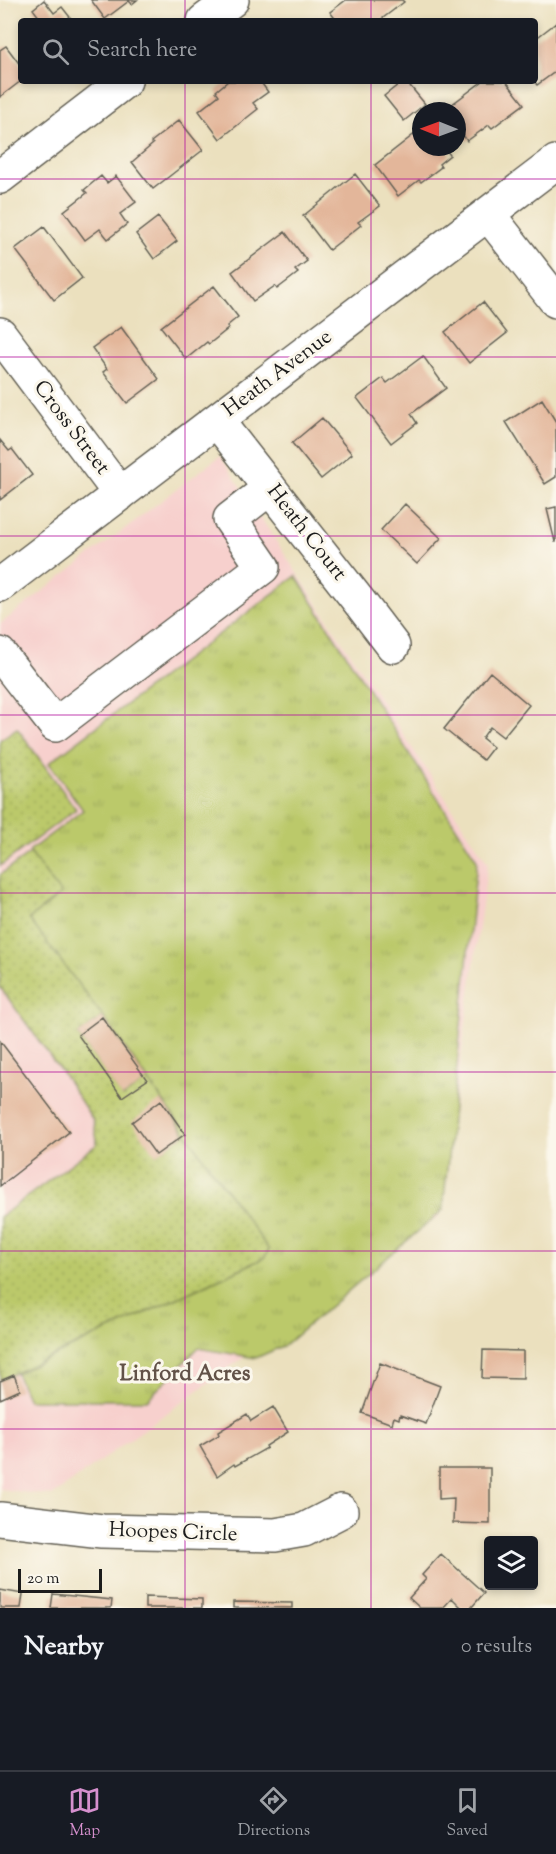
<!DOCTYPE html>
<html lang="en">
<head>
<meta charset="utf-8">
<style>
  body { margin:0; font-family:"Sorts Mill Goudy",serif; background:#242831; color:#f1f3f6 }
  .controls { position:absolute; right:18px; bottom:18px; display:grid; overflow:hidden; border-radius:6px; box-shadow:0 3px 9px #0003 }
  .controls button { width:54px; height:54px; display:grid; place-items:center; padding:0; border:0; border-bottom:2px solid #363941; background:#171b24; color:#f1f3f6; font:30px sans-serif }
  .compass { position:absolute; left:412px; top:102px; width:54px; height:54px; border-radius:50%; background:#171b24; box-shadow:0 3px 9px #0003; rotate:271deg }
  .scale { position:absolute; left:18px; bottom:15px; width:84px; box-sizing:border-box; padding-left:6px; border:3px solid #1c1c1c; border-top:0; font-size:16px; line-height:21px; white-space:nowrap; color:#1c1c1c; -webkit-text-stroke:4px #fbf7ec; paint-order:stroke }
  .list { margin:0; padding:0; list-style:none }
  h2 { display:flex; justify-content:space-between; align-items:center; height:78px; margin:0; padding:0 24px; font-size:26px }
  h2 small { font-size:20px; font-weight:400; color:#9ea1a6 }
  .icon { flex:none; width:33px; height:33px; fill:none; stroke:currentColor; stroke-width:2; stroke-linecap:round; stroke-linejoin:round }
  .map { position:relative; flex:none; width:556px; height:1608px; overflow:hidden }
  .search { position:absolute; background:#171b24; box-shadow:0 3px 9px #0003; left:18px; right:18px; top:18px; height:66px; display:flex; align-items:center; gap:15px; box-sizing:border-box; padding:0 21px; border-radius:6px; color:#9ea1a6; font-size:22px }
  .sheet { height:162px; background:#171b24 }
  nav { display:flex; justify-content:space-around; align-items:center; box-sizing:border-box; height:84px; border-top:2px solid #363941; background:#171b24; font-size:16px; color:#9ea1a6 }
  nav a { display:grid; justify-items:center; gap:3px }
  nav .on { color:#d690ce }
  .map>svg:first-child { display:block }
</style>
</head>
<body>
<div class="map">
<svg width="556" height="1608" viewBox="0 0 556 1608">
  <defs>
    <pattern id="grass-tufts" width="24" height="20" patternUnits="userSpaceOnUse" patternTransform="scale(1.5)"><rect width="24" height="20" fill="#bbc96b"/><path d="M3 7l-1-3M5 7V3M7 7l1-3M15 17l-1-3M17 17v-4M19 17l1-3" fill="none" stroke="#a0ac5c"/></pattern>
    <pattern id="park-dots" width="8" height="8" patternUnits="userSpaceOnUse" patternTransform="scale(1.5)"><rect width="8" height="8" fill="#bbc96b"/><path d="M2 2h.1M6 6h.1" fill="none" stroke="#a0ac5c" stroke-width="1.8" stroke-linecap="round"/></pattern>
  </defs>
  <rect width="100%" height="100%" fill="#fbf7ec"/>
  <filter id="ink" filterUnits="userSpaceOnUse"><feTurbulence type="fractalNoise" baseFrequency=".0167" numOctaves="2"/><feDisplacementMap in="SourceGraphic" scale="12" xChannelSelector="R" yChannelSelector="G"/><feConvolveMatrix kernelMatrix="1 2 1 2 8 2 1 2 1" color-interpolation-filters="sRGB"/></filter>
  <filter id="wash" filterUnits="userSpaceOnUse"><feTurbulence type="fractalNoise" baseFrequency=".008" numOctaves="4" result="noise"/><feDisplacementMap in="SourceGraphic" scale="24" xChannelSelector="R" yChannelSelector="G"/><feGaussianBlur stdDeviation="1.35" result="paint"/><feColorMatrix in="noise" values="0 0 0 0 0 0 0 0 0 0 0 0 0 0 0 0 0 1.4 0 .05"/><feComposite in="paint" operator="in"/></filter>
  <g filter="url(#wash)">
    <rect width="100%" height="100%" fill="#ebe0be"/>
    <path fill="#f7d0cd" d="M 220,456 L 488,863 L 439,1216 L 52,1496 L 0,1489 L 0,624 Z"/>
    <path fill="url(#grass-tufts)" stroke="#6c7244" stroke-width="1.5" d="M 296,576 L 477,860 L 443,1210 L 285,1345 L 256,1358 L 198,1348 L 147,1400 L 28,1400 L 16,1373 L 264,1258 L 29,919 L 60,894 L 29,851 L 83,810 L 49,763 Z"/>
    <path fill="url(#park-dots)" stroke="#6c7244" stroke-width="1.5" fill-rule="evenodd" d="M 17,728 L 76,809 L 0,866 L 0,740 Z
      M 30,853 L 61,894 L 29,919 L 101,1014 L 269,1250 L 264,1258 L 0,1380 L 0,1217 L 96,1145 L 97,1140 L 93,1120 L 63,1074 L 0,987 L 0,875 ZM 102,1017 L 146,1080 L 123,1097 L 78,1035 ZM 161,1101 L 185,1134 L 156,1154 Z"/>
    <g id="blocks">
      <path fill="#e3b69a" d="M 44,0 L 54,13 L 62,7 L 73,21 L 42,21 L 33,9 Z
        M 91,0 L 137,0 L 132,4 L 129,1 L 105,19 Z
        M 346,0 L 402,0 L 404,2 L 379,21 L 337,21 L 330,12 Z
        M 556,23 L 556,71 L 537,85 L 534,81 L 535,81 L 535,39 Z
        M 6,46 L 21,66 L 21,81 L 0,97 L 0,50 Z
        M 228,81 L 260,81 L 268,92 L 253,103 L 258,109 L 220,139 L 199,111 L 219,95 L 216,91 Z
        M 403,81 L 406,81 L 425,104 L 404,121 L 384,96 Z
        M 483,81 L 506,81 L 524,104 L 492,128 L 489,125 L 467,141 L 457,126 L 457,111 L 443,111 Z
        M 179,120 L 203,150 L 153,189 L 132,162 L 153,144 L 151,142 Z
        M 421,129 L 421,147 L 444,147 L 450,155 L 439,164 L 441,167 L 421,182 L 419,180 L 398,196 L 375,165 Z
        M 355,174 L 380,206 L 358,222 L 361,225 L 329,250 L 303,216 Z
        M 101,176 L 107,183 L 116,176 L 136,202 L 120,214 L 127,224 L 108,239 L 100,229 L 85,240 L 64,211 L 87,193 L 84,190 Z
        M 158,217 L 177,241 L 154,259 L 136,234 Z
        M 44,227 L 82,278 L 54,300 L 15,249 Z
        M 285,232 L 307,261 L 295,270 L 298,273 L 277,289 L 275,286 L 253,301 L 232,272 Z
        M 214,286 L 238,317 L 227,326 L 229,328 L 209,344 L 207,342 L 186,359 L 161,327 Z
        M 483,302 L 507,333 L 469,363 L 445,332 Z
        M 121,327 L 159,379 L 127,403 L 103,372 L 107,369 L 92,348 Z
        M 423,356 L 446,388 L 411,414 L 417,423 L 391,443 L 357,398 L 383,378 L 387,383 Z
        M 542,399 L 556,422 L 556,477 L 545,484 L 506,422 Z
        M 322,418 L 352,454 L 321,479 L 292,443 Z
        M 0,440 L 9,451 L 12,449 L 32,475 L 0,500 Z
        M 405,504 L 441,538 L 417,564 L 381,530 Z
        M 556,507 L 556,542 L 555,542 L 547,509 Z
        M 490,672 L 529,705 L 503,737 L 490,727 L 482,738 L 493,747 L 483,760 L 444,729 Z
        M 102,1017 L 147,1080 L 122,1097 L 78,1035 Z
        M 0,1041 L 69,1132 L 0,1186 Z
        M 161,1100 L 185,1134 L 156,1155 L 132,1122 Z
        M 483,1350 L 523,1351 L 523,1379 L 482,1378 Z
        M 380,1363 L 440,1386 L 426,1424 L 400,1415 L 399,1419 L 394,1417 L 392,1424 L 362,1413 Z
        M 14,1375 L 20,1390 L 0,1399 L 0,1381 Z
        M 273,1407 L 288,1432 L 266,1446 L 267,1448 L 235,1466 L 234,1464 L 217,1476 L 200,1446 L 219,1435 L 218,1432 L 247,1414 L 251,1421 Z
        M 439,1468 L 490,1468 L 490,1524 L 453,1523 L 454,1498 L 439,1499 Z
        M 441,1554 L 484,1593 L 471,1608 L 462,1608 L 452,1598 L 443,1608 L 420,1608 L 409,1598 L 426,1579 L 422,1575 Z
        M 0,1590 L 23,1594 L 21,1608 L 0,1608 Z
        M 53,1594 L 112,1600 L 111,1608 L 51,1608 Z
        M 145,1597 L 202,1599 L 202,1608 L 145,1608 Z
        M 233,1602 L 292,1603 L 292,1608 L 233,1608 Z"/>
    </g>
  </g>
  <g filter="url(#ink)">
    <use href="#blocks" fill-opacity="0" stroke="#646155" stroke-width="1.5"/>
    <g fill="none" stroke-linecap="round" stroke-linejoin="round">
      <g stroke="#646155" stroke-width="36">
        <path id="minor" d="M 204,21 L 232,0
          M 0,177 L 125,81
          M 488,214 L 556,301
          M 0,334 L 120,494
          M 217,421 L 361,604 L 393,646
          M 0,585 L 556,162
          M 0,654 L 55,725 L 263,567 L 230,519 L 270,488
          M 0,1519 L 102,1531 L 275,1535 L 304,1530 L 341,1511"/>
      </g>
      <use href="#minor" stroke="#fff" stroke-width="33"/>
    </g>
  </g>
  <path fill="none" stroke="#b5179e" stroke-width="1.5" stroke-opacity="0.55" d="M 185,0 L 185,21M 371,0 L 371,21M 185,81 L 185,1608M 371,81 L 371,1608M 0,179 L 556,179M 0,357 L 556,357M 0,536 L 556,536M 0,715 L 556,715M 0,893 L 556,893M 0,1072 L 556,1072M 0,1251 L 556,1251M 0,1429 L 556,1429"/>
  <g text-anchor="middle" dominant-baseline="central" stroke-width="6" stroke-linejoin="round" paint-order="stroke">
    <g font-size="21" fill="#1c1c1c" stroke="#fbf7ec">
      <text transform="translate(278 374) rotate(-37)">Heath Avenue</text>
      <text transform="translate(71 428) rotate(53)">Cross Street</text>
      <text transform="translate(306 533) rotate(52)">Heath Court</text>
      <text transform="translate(173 1533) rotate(2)">Hoopes Circle</text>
    </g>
    <g font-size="22" font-weight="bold" fill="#625248" stroke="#fbf7ec">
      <text x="185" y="1375">Linford Acres</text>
    </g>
  </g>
</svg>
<div class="controls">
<button><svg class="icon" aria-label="layers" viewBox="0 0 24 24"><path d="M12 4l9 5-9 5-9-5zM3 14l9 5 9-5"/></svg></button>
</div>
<svg class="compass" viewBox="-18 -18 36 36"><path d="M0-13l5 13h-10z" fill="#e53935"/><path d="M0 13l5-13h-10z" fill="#9ea1a6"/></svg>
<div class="scale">20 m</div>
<div class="search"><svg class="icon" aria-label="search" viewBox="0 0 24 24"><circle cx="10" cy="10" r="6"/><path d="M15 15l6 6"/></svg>Search here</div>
</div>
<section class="sheet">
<h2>Nearby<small>0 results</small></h2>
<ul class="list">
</ul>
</section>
<nav>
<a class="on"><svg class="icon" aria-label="map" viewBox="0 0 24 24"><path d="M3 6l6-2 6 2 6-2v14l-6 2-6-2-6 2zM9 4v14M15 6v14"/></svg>Map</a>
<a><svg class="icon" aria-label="directions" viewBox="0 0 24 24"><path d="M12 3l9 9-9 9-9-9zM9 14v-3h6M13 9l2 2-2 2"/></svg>Directions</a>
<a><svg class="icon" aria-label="saved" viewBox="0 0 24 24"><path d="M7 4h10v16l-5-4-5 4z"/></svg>Saved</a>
</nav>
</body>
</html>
